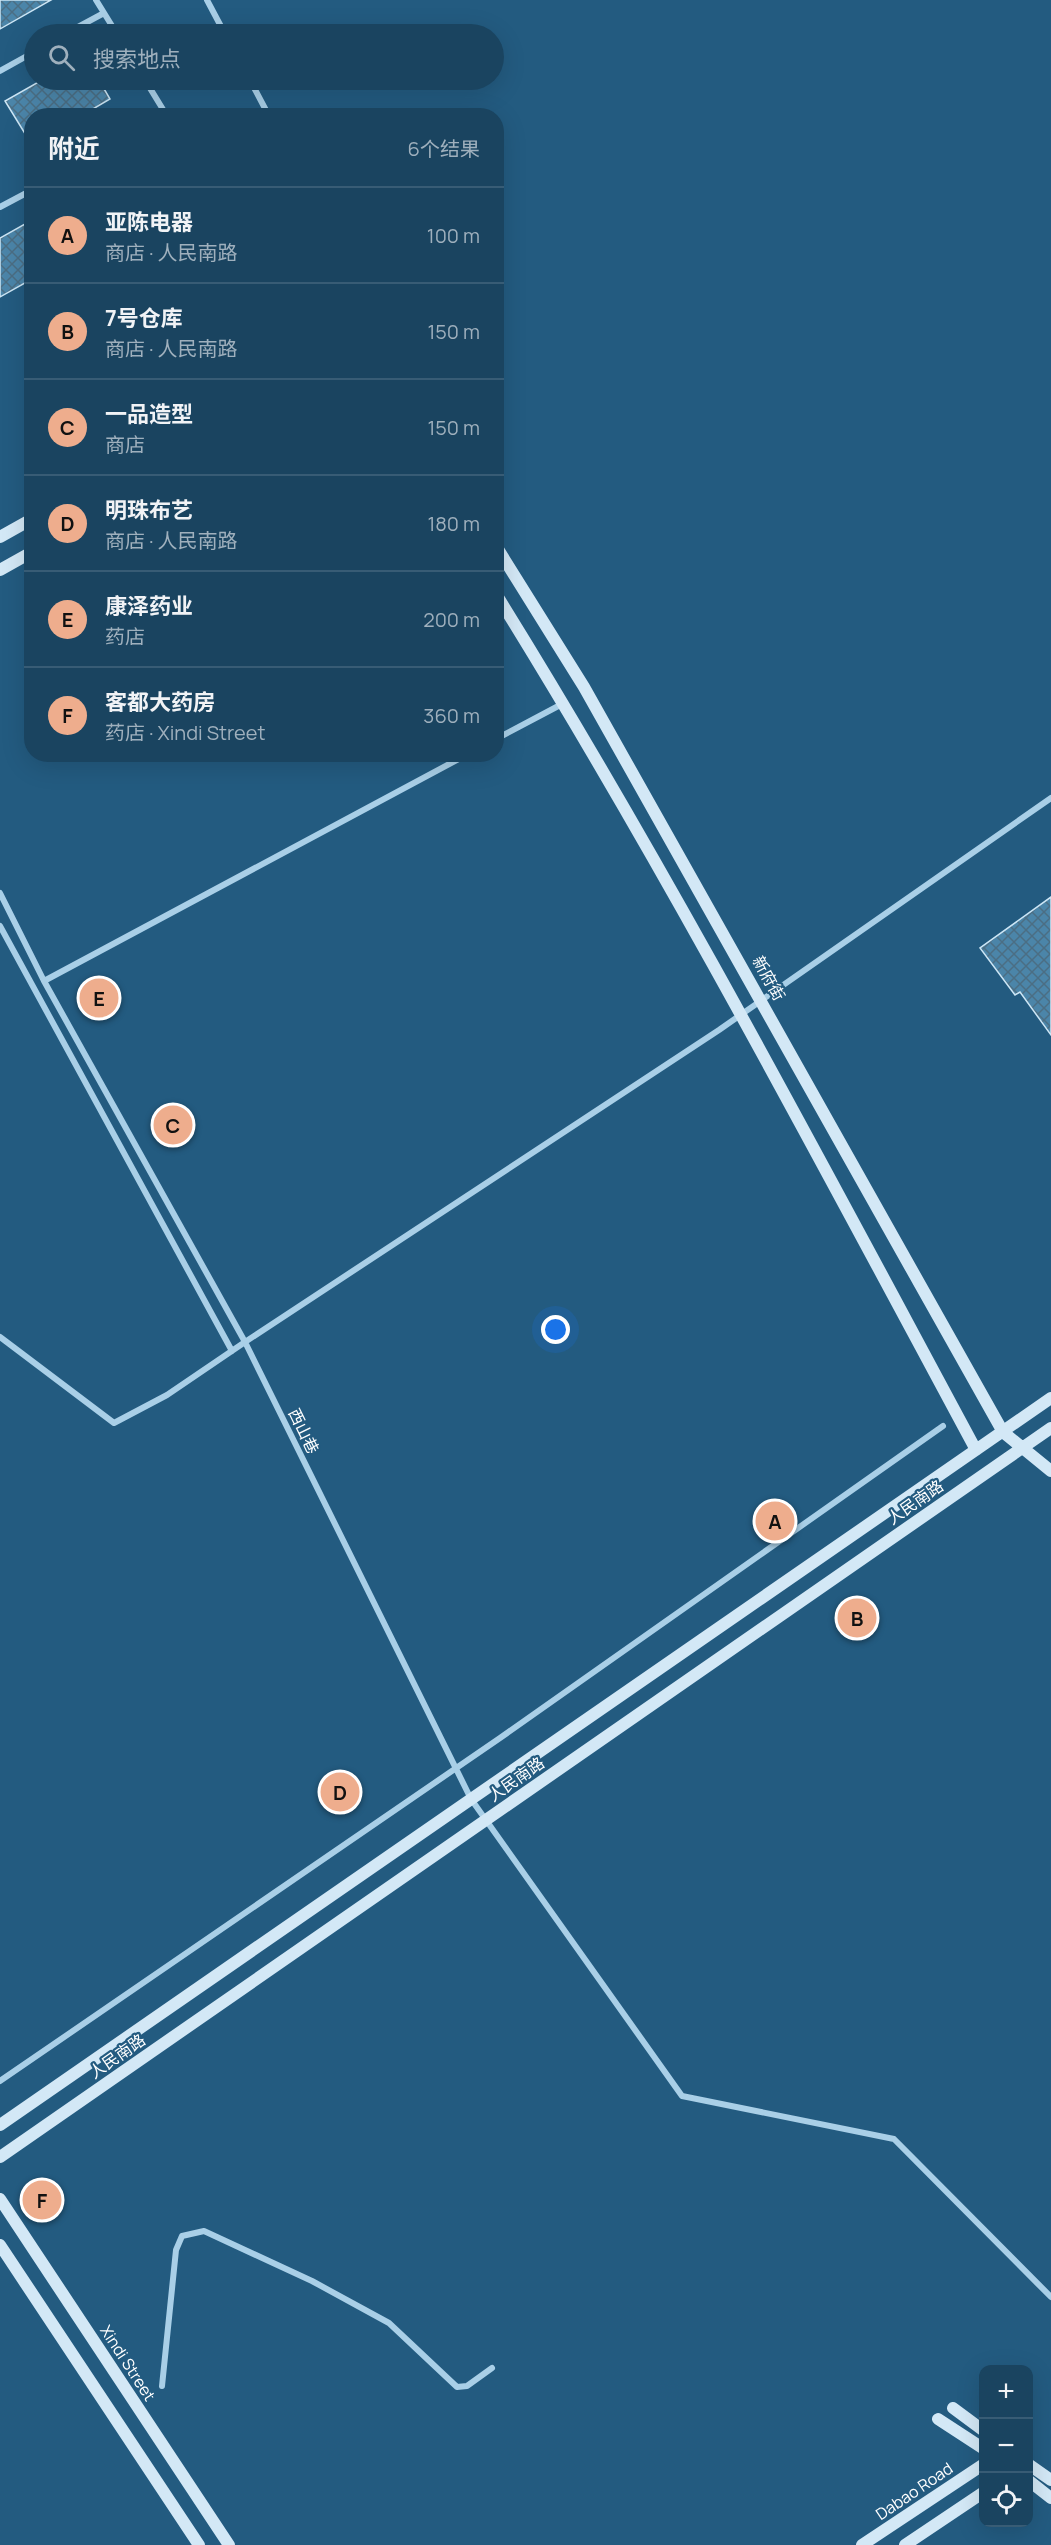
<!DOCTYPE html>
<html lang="zh">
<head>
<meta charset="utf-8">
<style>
  body { margin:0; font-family:Manrope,"Noto Sans SC",sans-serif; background:#274e69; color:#f1f3f6 }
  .controls { position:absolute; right:18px; bottom:18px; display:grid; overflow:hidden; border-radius:12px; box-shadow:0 6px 24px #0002 }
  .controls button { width:54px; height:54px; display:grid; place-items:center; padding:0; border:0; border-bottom:2px solid #385c75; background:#1a4460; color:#f1f3f6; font:30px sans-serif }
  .you { position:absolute; left:556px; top:1330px; width:21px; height:21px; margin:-15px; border:4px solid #fff; border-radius:50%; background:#1a73e8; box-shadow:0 0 0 9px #1a73e833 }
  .badge { display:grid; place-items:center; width:39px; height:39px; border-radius:50%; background:#eead8d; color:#111; font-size:20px; font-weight:700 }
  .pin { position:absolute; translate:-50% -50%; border:3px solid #fff; box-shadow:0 2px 6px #0006 }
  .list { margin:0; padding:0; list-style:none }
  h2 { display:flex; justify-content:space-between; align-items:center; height:78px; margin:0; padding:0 24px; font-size:26px }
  h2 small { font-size:20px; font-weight:400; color:#9fb0bd }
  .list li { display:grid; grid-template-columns:39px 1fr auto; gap:18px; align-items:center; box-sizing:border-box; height:96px; padding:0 24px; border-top:2px solid #385c75 }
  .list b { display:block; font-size:22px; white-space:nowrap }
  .list p { margin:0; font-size:20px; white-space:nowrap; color:#9fb0bd }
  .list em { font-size:20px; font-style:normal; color:#9fb0bd }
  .icon { flex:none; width:33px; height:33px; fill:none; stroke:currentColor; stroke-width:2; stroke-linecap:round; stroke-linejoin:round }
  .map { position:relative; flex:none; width:1051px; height:2545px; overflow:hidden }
  .search { position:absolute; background:#1a4460; box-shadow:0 6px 24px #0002; left:24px; top:24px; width:480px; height:66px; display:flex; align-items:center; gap:15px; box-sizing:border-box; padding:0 21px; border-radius:33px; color:#9fb0bd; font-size:22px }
  .panel { position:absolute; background:#1a4460; box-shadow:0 6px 24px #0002; left:24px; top:108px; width:480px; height:654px; border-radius:24px }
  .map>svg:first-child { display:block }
</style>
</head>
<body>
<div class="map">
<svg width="1051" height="2545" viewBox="0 0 1051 2545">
  <defs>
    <pattern id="building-cross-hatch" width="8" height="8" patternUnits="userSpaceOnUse" patternTransform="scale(1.5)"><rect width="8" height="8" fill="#4b85a9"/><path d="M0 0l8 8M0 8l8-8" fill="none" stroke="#4b6e84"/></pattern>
  </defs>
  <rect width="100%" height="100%" fill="#235b80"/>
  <path fill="url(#building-cross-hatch)" stroke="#cde6f5" stroke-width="1.5" d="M 0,0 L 51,0 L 0,29 Z
    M 42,80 L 99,80 L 110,99 L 81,116 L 32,116 L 32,145 L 5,101 Z
    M 32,220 L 32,279 L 0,297 L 0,238 Z
    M 1051,897 L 1051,1035 L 1020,992 L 1015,995 L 980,948 Z"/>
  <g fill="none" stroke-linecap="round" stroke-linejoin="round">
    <path stroke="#a9cfe7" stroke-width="6" d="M 96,0 L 117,34
      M 207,0 L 225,34
      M 65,34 L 104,13
      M 0,71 L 34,52
      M 145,80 L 167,116
      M 250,80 L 269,116
      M 0,207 L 32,190
      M 496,739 L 564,703
      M 0,893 L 44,981 L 245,1342 L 719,1030 L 1051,798
      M 0,926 L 232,1351
      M 44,981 L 468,754
      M 0,1337 L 114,1423 L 167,1395 L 245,1342 L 471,1799 L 682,2096 L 894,2139 L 1051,2297
      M 0,2081 L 500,1738 L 943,1426
      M 162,2386 L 176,2250 L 182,2236 L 204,2231 L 312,2281 L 389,2323 L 457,2387 L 467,2386 L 492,2368"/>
    <path stroke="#d3e8f6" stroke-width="12" d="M 0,537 L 32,519
      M 496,546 L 584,687 L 1003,1432 L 1051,1471
      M 0,570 L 32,552
      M 496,594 C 669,872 821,1162 976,1450
      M 0,2125 L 1051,1398
      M 0,2157 L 1051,1428
      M 0,2199 L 229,2545
      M 0,2245 L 199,2545
      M 953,2408 L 984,2431
      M 938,2419 L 984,2449
      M 1028,2464 L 1051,2480
      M 1028,2480 L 1051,2498
      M 862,2545 L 984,2464
      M 905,2545 L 984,2492"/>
  </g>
  <g text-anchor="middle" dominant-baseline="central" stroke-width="4.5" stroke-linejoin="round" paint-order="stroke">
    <g font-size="16" fill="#fff" stroke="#235b80">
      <text transform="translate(769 978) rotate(61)">新府街</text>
      <text transform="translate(304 1431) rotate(64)">西山巷</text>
      <text transform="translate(915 1502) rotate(-35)">人民南路</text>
      <text transform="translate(516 1779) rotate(-35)">人民南路</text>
      <text transform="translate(117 2056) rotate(-35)">人民南路</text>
      <text transform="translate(128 2363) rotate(57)">Xindi Street</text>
      <text transform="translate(914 2491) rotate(-34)">Dabao Road</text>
    </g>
  </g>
</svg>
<div class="controls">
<button>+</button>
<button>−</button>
<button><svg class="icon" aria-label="locate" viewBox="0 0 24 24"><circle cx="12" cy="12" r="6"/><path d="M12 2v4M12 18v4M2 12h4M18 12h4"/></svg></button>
</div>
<div class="you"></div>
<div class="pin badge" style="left:775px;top:1521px">A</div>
<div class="pin badge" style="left:857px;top:1618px">B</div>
<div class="pin badge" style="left:173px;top:1125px">C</div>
<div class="pin badge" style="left:340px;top:1792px">D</div>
<div class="pin badge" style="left:99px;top:998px">E</div>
<div class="pin badge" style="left:42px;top:2200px">F</div>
<div class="search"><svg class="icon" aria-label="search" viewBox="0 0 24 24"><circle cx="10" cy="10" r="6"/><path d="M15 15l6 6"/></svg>搜索地点</div>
<section class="panel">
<h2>附近<small>6个结果</small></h2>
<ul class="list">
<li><span class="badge">A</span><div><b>亚陈电器</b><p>商店 · 人民南路</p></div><em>100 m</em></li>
<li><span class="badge">B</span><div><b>7号仓库</b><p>商店 · 人民南路</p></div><em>150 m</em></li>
<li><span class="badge">C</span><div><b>一品造型</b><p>商店</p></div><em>150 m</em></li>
<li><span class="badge">D</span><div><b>明珠布艺</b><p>商店 · 人民南路</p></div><em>180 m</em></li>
<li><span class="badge">E</span><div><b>康泽药业</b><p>药店</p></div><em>200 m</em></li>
<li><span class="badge">F</span><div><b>客都大药房</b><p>药店 · Xindi Street</p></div><em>360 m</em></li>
</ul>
</section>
</div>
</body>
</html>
